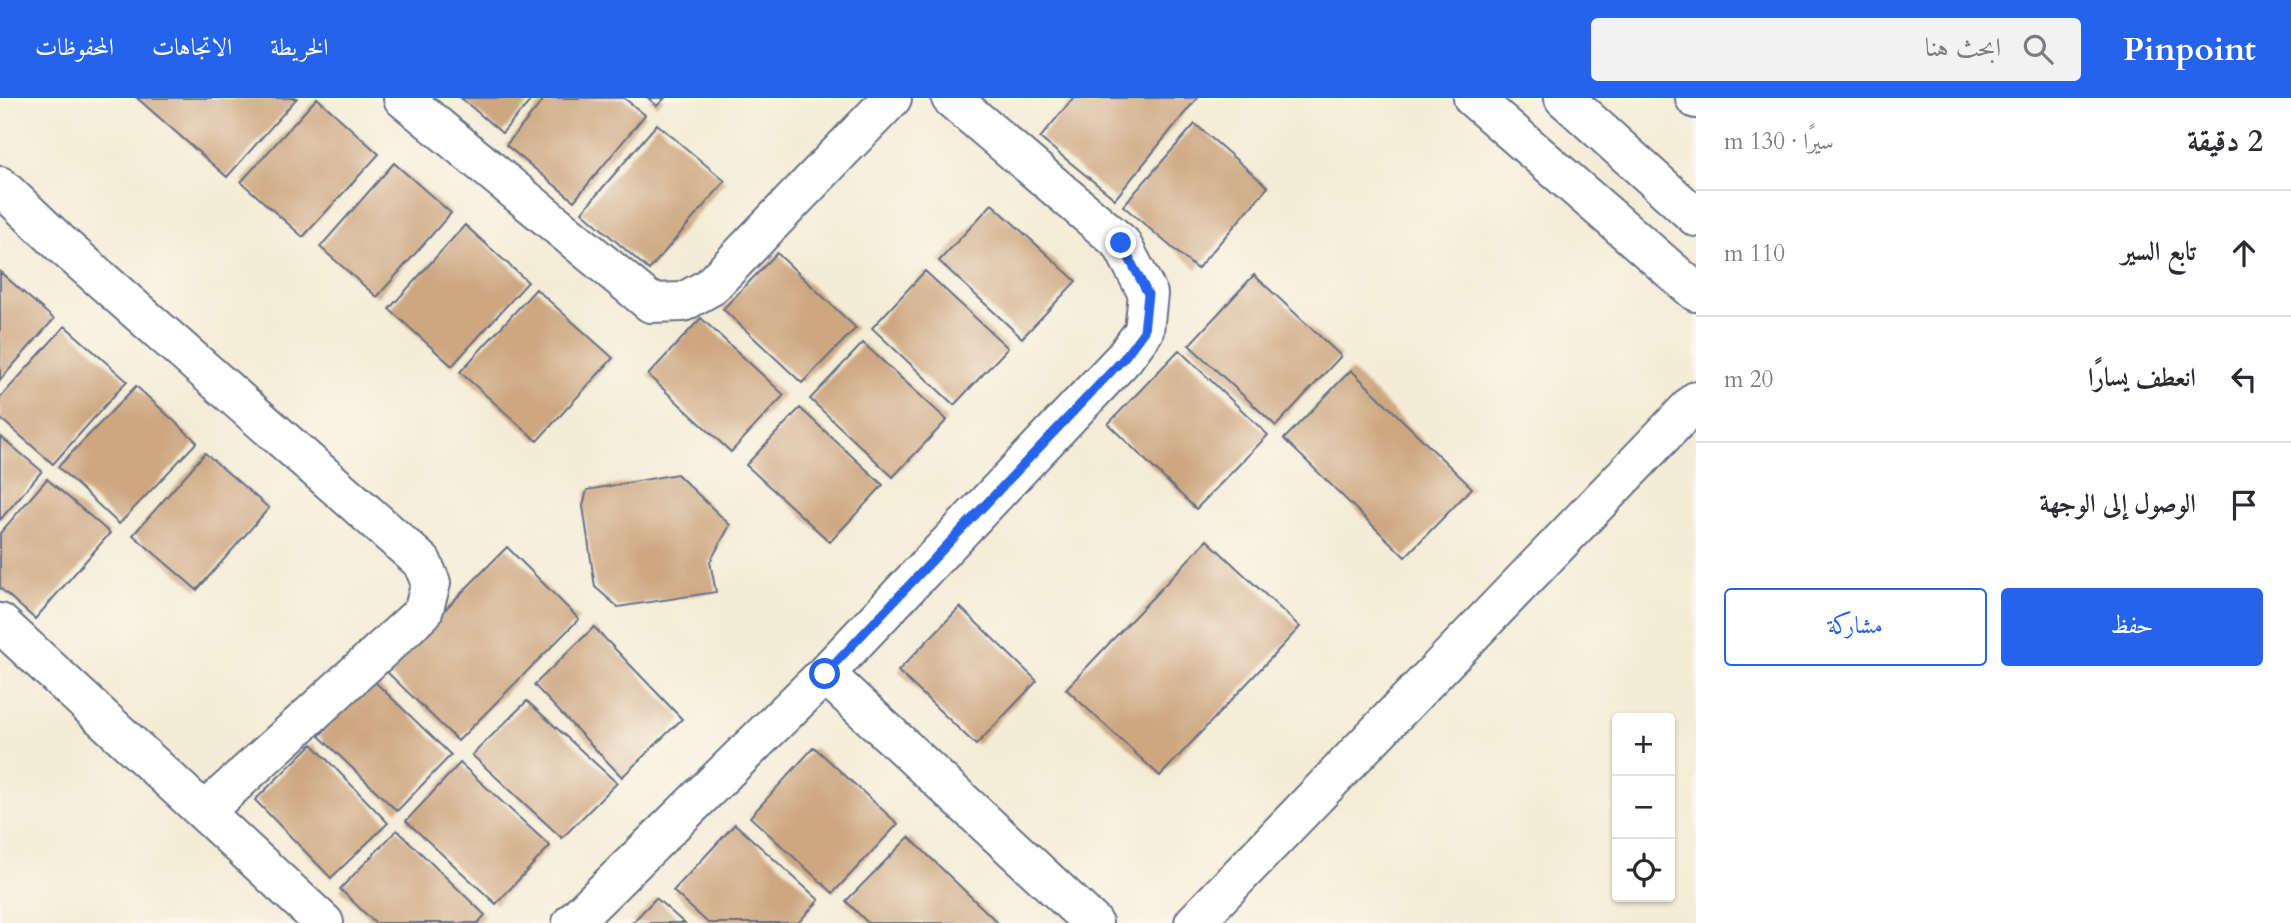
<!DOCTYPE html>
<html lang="ar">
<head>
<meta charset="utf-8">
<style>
  body { margin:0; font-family:Cardo,Amiri,serif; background:#f2f2f3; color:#2b2b33; direction:rtl }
  .controls { position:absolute; right:21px; bottom:21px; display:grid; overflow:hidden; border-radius:7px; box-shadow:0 2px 5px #0004 }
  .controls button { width:63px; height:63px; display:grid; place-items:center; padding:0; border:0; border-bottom:2px solid #e1e1e2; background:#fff; color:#2b2b33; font:35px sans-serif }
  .stop { position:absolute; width:21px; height:21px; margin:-16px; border:5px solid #2563eb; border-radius:50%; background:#fff }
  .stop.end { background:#2563eb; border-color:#fff; box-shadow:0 2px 7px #0008 }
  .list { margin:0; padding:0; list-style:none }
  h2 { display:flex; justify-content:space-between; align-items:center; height:91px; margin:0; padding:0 28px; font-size:30px }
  h2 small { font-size:23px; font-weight:400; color:#7c7c81 }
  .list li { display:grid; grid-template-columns:46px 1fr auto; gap:21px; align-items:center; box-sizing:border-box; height:126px; padding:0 28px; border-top:2px solid #e1e1e2 }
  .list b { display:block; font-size:26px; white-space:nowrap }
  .list em { font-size:23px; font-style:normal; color:#7c7c81 }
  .actions { display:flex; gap:14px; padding:21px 28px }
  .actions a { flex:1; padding:16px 0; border:2px solid #2563eb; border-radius:7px; text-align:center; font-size:24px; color:#2563eb }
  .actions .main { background:#2563eb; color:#fff }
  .icon { flex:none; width:38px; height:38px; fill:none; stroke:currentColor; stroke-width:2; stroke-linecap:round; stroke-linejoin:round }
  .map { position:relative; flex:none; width:1696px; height:825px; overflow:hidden; direction:ltr }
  header { display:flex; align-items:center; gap:42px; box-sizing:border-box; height:98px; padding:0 35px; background:#2563eb; color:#fff }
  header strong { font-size:33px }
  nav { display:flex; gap:38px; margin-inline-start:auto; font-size:24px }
  .search { width:490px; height:63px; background:#f2f2f3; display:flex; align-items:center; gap:18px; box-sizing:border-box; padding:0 24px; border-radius:7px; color:#7c7c81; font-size:26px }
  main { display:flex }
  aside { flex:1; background:#fff }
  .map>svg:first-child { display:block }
</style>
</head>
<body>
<header>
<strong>Pinpoint</strong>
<div class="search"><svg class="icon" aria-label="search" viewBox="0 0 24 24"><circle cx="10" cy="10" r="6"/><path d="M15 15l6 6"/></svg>ابحث هنا</div>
<nav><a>الخريطة</a><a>الاتجاهات</a><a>المحفوظات</a></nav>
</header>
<main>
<aside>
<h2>2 دقيقة<small>سيرًا · 130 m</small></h2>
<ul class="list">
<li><svg class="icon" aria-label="ahead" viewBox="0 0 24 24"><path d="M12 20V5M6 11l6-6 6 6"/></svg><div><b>تابع السير</b></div><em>110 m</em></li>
<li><svg class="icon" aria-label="left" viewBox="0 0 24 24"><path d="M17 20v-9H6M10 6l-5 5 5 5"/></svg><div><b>انعطف يسارًا</b></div><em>20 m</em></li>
<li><svg class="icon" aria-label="arrive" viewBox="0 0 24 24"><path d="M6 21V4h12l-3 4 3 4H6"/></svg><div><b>الوصول إلى الوجهة</b></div></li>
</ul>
<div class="actions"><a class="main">حفظ</a><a>مشاركة</a></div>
</aside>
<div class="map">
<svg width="1696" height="825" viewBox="0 0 1696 825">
  <rect width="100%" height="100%" fill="#fbf7ec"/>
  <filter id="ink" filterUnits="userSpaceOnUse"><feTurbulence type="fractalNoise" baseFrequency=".0143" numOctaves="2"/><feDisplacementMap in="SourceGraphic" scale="14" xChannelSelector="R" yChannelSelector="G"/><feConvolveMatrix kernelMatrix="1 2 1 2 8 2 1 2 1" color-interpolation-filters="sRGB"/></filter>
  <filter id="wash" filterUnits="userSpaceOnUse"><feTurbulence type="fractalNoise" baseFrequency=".00686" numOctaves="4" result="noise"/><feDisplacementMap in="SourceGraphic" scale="28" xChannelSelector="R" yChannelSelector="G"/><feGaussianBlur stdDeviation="1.57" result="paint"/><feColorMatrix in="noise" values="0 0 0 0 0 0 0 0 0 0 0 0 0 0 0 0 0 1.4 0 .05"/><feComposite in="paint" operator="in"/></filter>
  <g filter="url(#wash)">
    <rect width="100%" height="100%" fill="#f4ecd6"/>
    <g id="blocks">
      <path fill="#cea781" d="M 137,0 L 297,0 L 227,79 Z
        M 317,0 L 379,56 L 303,139 L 241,84 Z
        M 461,0 L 533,0 L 502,35 Z
        M 545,0 L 624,0 L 645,17 L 574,103 L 506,47 Z
        M 648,0 L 665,0 L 657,8 Z
        M 1073,0 L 1197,0 L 1115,101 L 1040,40 Z
        M 657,26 L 725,83 L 649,172 L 582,114 Z
        M 1195,26 L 1268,89 L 1197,171 L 1123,108 Z
        M 394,65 L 451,115 L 377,199 L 320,149 Z
        M 992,106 L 1076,183 L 1022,240 L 939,163 Z
        M 465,127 L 528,184 L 452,268 L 389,211 Z
        M 777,155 L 856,230 L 802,285 L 723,211 Z
        M 925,173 L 1008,250 L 954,307 L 872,230 Z
        M 0,174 L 54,221 L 0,282 Z
        M 1254,177 L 1341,258 L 1276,328 L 1189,247 Z
        M 536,191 L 613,260 L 537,343 L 460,274 Z
        M 701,220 L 784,297 L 731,354 L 648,277 Z
        M 65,228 L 127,283 L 53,366 L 0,320 L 0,300 Z
        M 863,245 L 947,322 L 893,379 L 810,301 Z
        M 1179,252 L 1268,337 L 1196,411 L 1108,326 Z
        M 1351,272 L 1472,390 L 1405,459 L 1284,341 Z
        M 136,288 L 197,344 L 119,426 L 58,369 Z
        M 800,310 L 883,387 L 830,444 L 746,367 Z
        M 0,338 L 42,373 L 0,422 Z
        M 205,355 L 269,410 L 197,492 L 133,437 Z
        M 677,376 L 730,427 L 710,464 L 716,494 L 618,509 L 595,489 L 583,408 L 587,392 Z
        M 47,381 L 110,435 L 35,521 L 0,490 L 0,435 Z
        M 1207,442 L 1300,529 L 1160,678 L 1066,591 Z
        M 507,449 L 579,521 L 458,643 L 385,572 Z
        M 960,509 L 1037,583 L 976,647 L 898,573 Z
        M 594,529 L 682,621 L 622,679 L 534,587 Z
        M 373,582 L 451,657 L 397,713 L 319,638 Z
        M 527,603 L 617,685 L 562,740 L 472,657 Z
        M 312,646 L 388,725 L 331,780 L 255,702 Z
        M 814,649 L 898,726 L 833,795 L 750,719 Z
        M 460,665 L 550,748 L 496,806 L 406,723 Z
        M 735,726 L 819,802 L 798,825 L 708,825 L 673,793 Z
        M 397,732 L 485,817 L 478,825 L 375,825 L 340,791 Z
        M 909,739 L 998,825 L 868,825 L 846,803 Z
        M 656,800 L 684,825 L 632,825 Z"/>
    </g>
  </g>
  <g filter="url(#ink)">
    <use href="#blocks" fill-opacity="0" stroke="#677188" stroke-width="2"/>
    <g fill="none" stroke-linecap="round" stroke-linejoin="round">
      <g stroke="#677188" stroke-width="42">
        <path id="minor" d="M 403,0 L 651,205 L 683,204 L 710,189 L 892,0
          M 1473,0 L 1696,194
          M 1564,0 L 1696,119
          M 1695,0 L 1696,1
          M 0,88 L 61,146 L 422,464 L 431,485 L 423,514 L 204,714
          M 0,525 L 324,825
          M 825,576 L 1093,825
          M 572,825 L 825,576 L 1124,260 L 1144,233 L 1148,196 L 1121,145 L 951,0
          M 1194,825 L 1696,303"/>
      </g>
      <use href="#minor" stroke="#fff" stroke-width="38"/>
    </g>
  </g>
  <g fill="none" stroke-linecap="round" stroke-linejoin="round" filter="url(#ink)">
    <path stroke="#2563eb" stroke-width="9" d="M 825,576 L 1124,260 L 1144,233 L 1148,196 L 1121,145"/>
  </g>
</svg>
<div class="controls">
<button>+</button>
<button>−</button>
<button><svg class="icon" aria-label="locate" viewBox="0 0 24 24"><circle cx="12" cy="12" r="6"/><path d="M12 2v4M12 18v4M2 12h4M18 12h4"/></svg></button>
</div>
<div class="stop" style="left:825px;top:576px"></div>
<div class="stop end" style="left:1121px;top:145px"></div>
</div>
</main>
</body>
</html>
